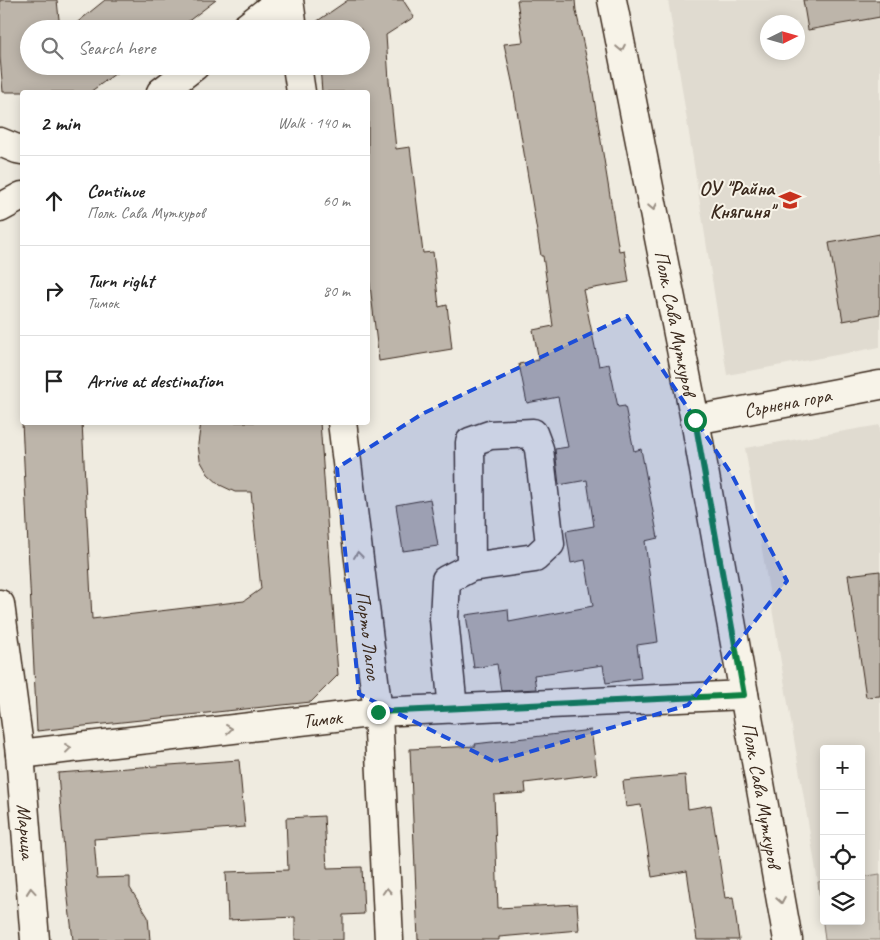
<!DOCTYPE html>
<html lang="en">
<head>
<meta charset="utf-8">
<style>
  body { margin:0; font-family:Caveat,sans-serif; background:#f2f2f2; color:#222 }
  .controls { position:absolute; right:15px; bottom:15px; display:grid; overflow:hidden; border-radius:5px; box-shadow:0 2px 12px #0003 }
  .controls button { width:45px; height:45px; display:grid; place-items:center; padding:0; border:0; border-bottom:1px solid #e0e0e0; background:#fff; color:#222; font:25px sans-serif }
  .compass { position:absolute; left:760px; top:15px; width:45px; height:45px; border-radius:50%; background:#fff; box-shadow:0 2px 12px #0003; rotate:85deg }
  .stop { position:absolute; width:15px; height:15px; margin:-11px; border:4px solid #0b8043; border-radius:50%; background:#fff }
  .stop.end { background:#0b8043; border-color:#fff; box-shadow:0 1px 5px #0008 }
  .list { margin:0; padding:0; list-style:none }
  h2 { display:flex; justify-content:space-between; align-items:center; height:65px; margin:0; padding:0 20px; font-size:21px }
  h2 small { font-size:16px; font-weight:400; color:#767676 }
  .list li { display:grid; grid-template-columns:32px 1fr auto; gap:15px; align-items:center; box-sizing:border-box; height:90px; padding:0 20px; border-top:1px solid #e0e0e0 }
  .list b { display:block; font-size:19px; white-space:nowrap }
  .list p { margin:0; font-size:16px; white-space:nowrap; color:#767676 }
  .list em { font-size:16px; font-style:normal; color:#767676 }
  .icon { flex:none; width:28px; height:28px; fill:none; stroke:currentColor; stroke-width:2; stroke-linecap:round; stroke-linejoin:round }
  .map { position:relative; flex:none; width:880px; height:940px; overflow:hidden }
  .search { position:absolute; background:#fff; box-shadow:0 2px 12px #0003; left:20px; top:20px; width:350px; height:55px; display:flex; align-items:center; gap:12px; box-sizing:border-box; padding:0 18px; border-radius:28px; color:#767676; font-size:19px }
  .panel { position:absolute; background:#fff; box-shadow:0 2px 12px #0003; left:20px; top:90px; width:350px; height:335px; border-radius:5px }
  .map>svg:first-child { display:block }
</style>
</head>
<body>
<div class="map">
<svg width="880" height="940" viewBox="0 0 880 940">
  <rect width="100%" height="100%" fill="#efebe0"/>
  <filter id="ink" filterUnits="userSpaceOnUse"><feTurbulence type="fractalNoise" baseFrequency=".02" numOctaves="2"/><feDisplacementMap in="SourceGraphic" scale="10" xChannelSelector="R" yChannelSelector="G"/><feConvolveMatrix kernelMatrix="1 2 1 2 8 2 1 2 1" color-interpolation-filters="sRGB"/></filter>
  <g filter="url(#ink)">
    <path fill="#e0dbd0" fill-rule="evenodd" d="M 668,0 L 880,0 L 880,347 L 727,375 ZM 768,22 L 798,22 L 798,52 L 768,52 Z
      M 880,425 L 880,874 L 861,877 L 861,749 L 824,749 L 824,881 L 818,882 L 745,448 Z"/>
    <path fill="#d1cbc0" stroke="#867a6f" d="M 880,874 L 880,940 L 825,940 L 818,882 L 824,881 L 824,921 L 861,921 L 861,877 Z"/>
    <path fill="#bdb5aa" stroke="#3b2a1e" d="M 0,0 L 57,0 L 60,29 L 29,29 L 29,66 L 126,66 L 90,92 L 3,92 L 0,57 Z
      M 105,0 L 216,0 L 178,29 L 69,29 Z
      M 348,0 L 403,0 L 414,17 L 386,35 L 389,81 L 396,149 L 410,147 L 423,253 L 433,252 L 439,307 L 447,305 L 452,349 L 379,361 L 368,268 L 368,92 L 322,92 L 320,66 L 361,66 L 361,29 L 316,29 L 316,22 Z
      M 517,0 L 575,0 L 576,11 L 590,74 L 619,251 L 624,250 L 629,282 L 583,290 L 599,366 L 609,364 L 618,407 L 625,406 L 634,451 L 641,449 L 658,538 L 645,541 L 658,642 L 637,645 L 641,678 L 606,683 L 603,665 L 534,675 L 536,689 L 501,691 L 497,664 L 474,668 L 466,615 L 508,609 L 509,622 L 593,606 L 585,560 L 571,563 L 566,531 L 594,526 L 587,480 L 559,485 L 555,449 L 568,447 L 558,397 L 527,403 L 519,364 L 539,360 L 533,330 L 553,326 L 543,256 L 541,256 L 513,86 L 504,44 L 523,42 Z
      M 803,0 L 880,0 L 880,17 L 808,30 Z
      M 880,234 L 880,314 L 843,321 L 829,243 Z
      M 22,422 L 82,422 L 92,619 L 244,601 L 261,589 L 251,492 L 235,492 L 220,485 L 208,474 L 200,460 L 198,444 L 201,422 L 320,422 L 338,675 L 311,702 L 37,731 Z
      M 430,499 L 438,546 L 403,551 L 396,505 Z
      M 880,571 L 880,696 L 866,697 L 848,575 Z
      M 591,730 L 597,774 L 525,783 L 526,793 L 494,795 L 498,908 L 577,904 L 579,930 L 499,937 L 499,940 L 418,940 L 410,749 L 476,746 L 475,744 Z
      M 239,760 L 245,827 L 94,839 L 97,878 L 130,877 L 130,888 L 148,917 L 150,940 L 73,940 L 67,891 L 58,773 Z
      M 685,775 L 688,809 L 711,805 L 725,898 L 733,897 L 739,940 L 697,940 L 687,871 L 652,877 L 641,805 L 626,807 L 623,781 Z
      M 324,816 L 327,868 L 362,867 L 364,914 L 343,915 L 343,940 L 295,940 L 295,917 L 228,920 L 226,872 L 288,870 L 286,818 Z"/>
    <g fill="none" stroke-linecap="round" stroke-linejoin="round">
      <g stroke="#3b2a1e" stroke-width="31">
        <g id="minor">
          <path d="M 289,0 L 293,29"/>
          <path id="s1" d="M 612,0 L 695,420 L 788,940"/>
          <path d="M 244,29 L 281,0"/>
          <path d="M 297,66 L 301,92"/>
          <path d="M 161,92 L 195,66"/>
          <path d="M 0,142 L 17,149 L 22,150"/>
          <path d="M 0,208 L 22,196"/>
          <path id="s2" d="M 695,420 L 880,385"/>
          <path id="s3" d="M 342,422 L 378,712 L 389,940"/>
          <path id="s4" d="M 0,604 L 20,754 L 35,940"/>
          <path d="M 453,709 L 444,619 L 446,580 L 471,567 L 535,558 L 550,544 L 539,449 L 533,433 L 490,435 L 470,442 L 471,567"/>
          <path id="s5" d="M 20,754 L 378,712 L 744,695"/>
        </g>
      </g>
      <use href="#minor" stroke="#f7f3e8" stroke-width="28"/>
    </g>
    <defs><path id="oneway-chevron" d="M-2-3.5L2.5 0L-2 3.5" fill="none" stroke-width="1.6" stroke-linecap="round" stroke-linejoin="round" transform="scale(1.25)"/></defs>
    <g stroke="#998e83">
      <use href="#oneway-chevron" transform="translate(621 48) rotate(79)"/>
      <use href="#oneway-chevron" transform="translate(653 207) rotate(79)"/>
      <use href="#oneway-chevron" transform="translate(358 555) rotate(-97)"/>
      <use href="#oneway-chevron" transform="translate(229 729) rotate(-7)"/>
      <use href="#oneway-chevron" transform="translate(68 748) rotate(-7)"/>
      <use href="#oneway-chevron" transform="translate(31 891) rotate(-95)"/>
      <use href="#oneway-chevron" transform="translate(387 891) rotate(-93)"/>
      <use href="#oneway-chevron" transform="translate(781 900) rotate(80)"/>
    </g>
  </g>
  <g fill="none" stroke-linecap="round" stroke-linejoin="round" filter="url(#ink)">
    <path stroke="#0b8043" stroke-width="6" d="M 378,712 L 744,695 L 695,420"/>
  </g>
  <path fill="#1d4ed8" fill-opacity="0.2" stroke="#1d4ed8" stroke-width="4" stroke-dasharray="10 6" stroke-linejoin="round" d="M 627,316 L 732,475 L 787,581 L 688,705 L 495,762 L 359,694 L 337,468 L 422,414 Z"/>
  <defs>
    <g id="school-bare" transform="scale(1.725)"><path d="M0-5L7-2L0 1L-7-2ZM-4 1L0 2.5L4 1V4Q0 6-4 4Z" fill="#c8321e" stroke="#f7f3e8" stroke-width="2.5" paint-order="stroke"/></g>
  </defs>
  <g fill-rule="evenodd">
    <use href="#school-bare" x="790" y="200"/>
  </g>
  <g text-anchor="middle" dominant-baseline="central" stroke-width="4" stroke-linejoin="round" paint-order="stroke">
    <g font-size="20" font-weight="bold" fill="#3b2a1e" stroke="#f7f3e8" text-anchor="end">
      <text x="774" y="188">ОУ "Райна<tspan x="774" dy="23">Княгиня"</tspan></text>
    </g>
    <g font-size="20" fill="#3b2a1e" stroke="#f7f3e8">
      <text stroke="none"><textPath href="#s1" startOffset="329">Полк. Сава Муткуров</textPath></text>
      <text stroke="none"><textPath href="#s2" startOffset="94">Сърнена гора</textPath></text>
      <text stroke="none"><textPath href="#s3" startOffset="215">Порто Лагос</textPath></text>
      <text stroke="none"><textPath href="#s5" startOffset="304">Тимок</textPath></text>
      <text stroke="none"><textPath href="#s1" startOffset="809">Полк. Сава Муткуров</textPath></text>
      <text stroke="none"><textPath href="#s4" startOffset="229">Марица</textPath></text>
    </g>
  </g>
</svg>
<div class="controls">
<button>+</button>
<button>−</button>
<button><svg class="icon" aria-label="locate" viewBox="0 0 24 24"><circle cx="12" cy="12" r="6"/><path d="M12 2v4M12 18v4M2 12h4M18 12h4"/></svg></button>
<button><svg class="icon" aria-label="layers" viewBox="0 0 24 24"><path d="M12 4l9 5-9 5-9-5zM3 14l9 5 9-5"/></svg></button>
</div>
<svg class="compass" viewBox="-18 -18 36 36"><path d="M0-13l5 13h-10z" fill="#e53935"/><path d="M0 13l5-13h-10z" fill="#767676"/></svg>
<div class="stop" style="left:695px;top:420px"></div>
<div class="stop end" style="left:378px;top:712px"></div>
<div class="search"><svg class="icon" aria-label="search" viewBox="0 0 24 24"><circle cx="10" cy="10" r="6"/><path d="M15 15l6 6"/></svg>Search here</div>
<section class="panel">
<h2>2 min<small>Walk · 140 m</small></h2>
<ul class="list">
<li><svg class="icon" aria-label="ahead" viewBox="0 0 24 24"><path d="M12 20V5M6 11l6-6 6 6"/></svg><div><b>Continue</b><p>Полк. Сава Муткуров</p></div><em>60 m</em></li>
<li><svg class="icon" aria-label="right" viewBox="0 0 24 24"><path d="M7 20v-9h11M14 6l5 5-5 5"/></svg><div><b>Turn right</b><p>Тимок</p></div><em>80 m</em></li>
<li><svg class="icon" aria-label="arrive" viewBox="0 0 24 24"><path d="M6 21V4h12l-3 4 3 4H6"/></svg><div><b>Arrive at destination</b></div></li>
</ul>
</section>
</div>
</body>
</html>
